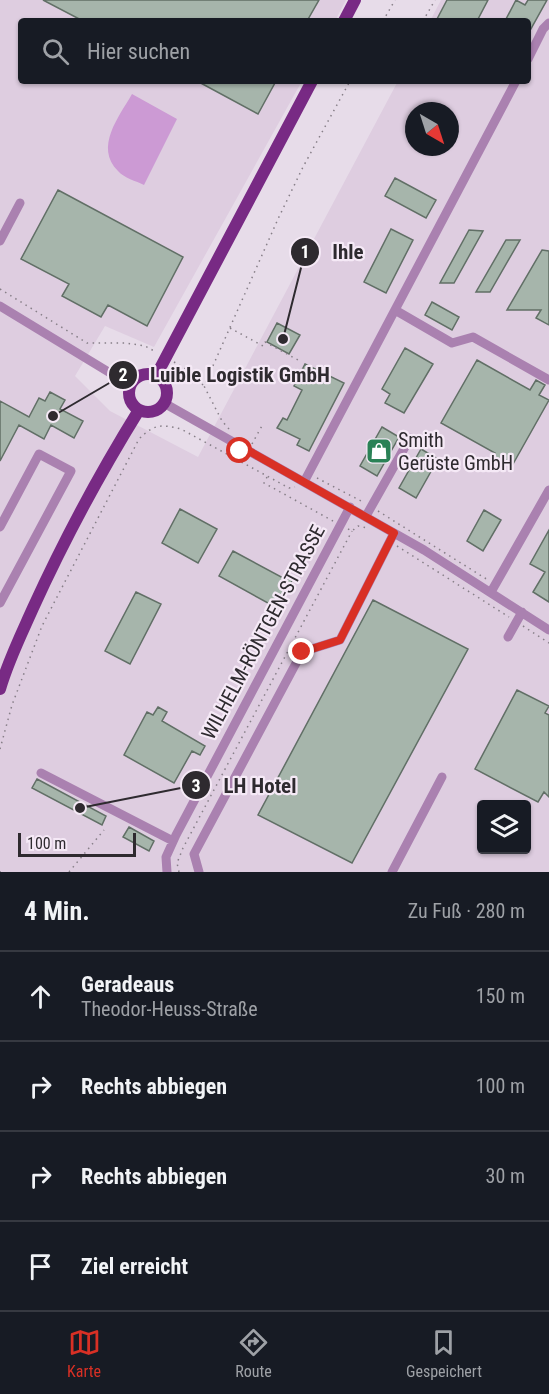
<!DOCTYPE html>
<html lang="de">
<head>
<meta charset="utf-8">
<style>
  body { margin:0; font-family:"Roboto Condensed",sans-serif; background:#242831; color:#f1f3f6 }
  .controls { position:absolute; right:18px; bottom:18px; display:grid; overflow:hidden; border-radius:6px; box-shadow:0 2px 4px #0004 }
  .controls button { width:54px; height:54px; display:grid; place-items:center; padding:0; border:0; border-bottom:2px solid #363941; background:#171b24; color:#f1f3f6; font:30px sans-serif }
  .compass { position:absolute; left:405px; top:102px; width:54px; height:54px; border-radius:50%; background:#171b24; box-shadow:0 2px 4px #0004; rotate:141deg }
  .scale { position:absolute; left:18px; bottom:15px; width:118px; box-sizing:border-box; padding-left:6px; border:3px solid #2e2a2f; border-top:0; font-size:16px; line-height:21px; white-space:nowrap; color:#2e2a2f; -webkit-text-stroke:4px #f5e9f6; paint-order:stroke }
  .stop { position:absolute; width:18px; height:18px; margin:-14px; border:4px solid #d93025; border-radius:50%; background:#fff }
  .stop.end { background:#d93025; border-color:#fff; box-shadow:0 2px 6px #0008 }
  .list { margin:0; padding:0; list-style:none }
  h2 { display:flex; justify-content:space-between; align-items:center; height:78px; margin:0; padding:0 24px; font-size:26px }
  h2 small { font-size:20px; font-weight:400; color:#9ea1a6 }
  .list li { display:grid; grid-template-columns:39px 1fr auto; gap:18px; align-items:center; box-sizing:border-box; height:90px; padding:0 24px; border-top:2px solid #363941 }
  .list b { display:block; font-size:22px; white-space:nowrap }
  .list p { margin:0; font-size:20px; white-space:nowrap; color:#9ea1a6 }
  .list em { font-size:20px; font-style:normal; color:#9ea1a6 }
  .icon { flex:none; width:33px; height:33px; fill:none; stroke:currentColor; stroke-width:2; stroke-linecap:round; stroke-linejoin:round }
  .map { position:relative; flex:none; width:549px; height:872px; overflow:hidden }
  .search { position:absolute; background:#171b24; box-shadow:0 2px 4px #0004; left:18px; right:18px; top:18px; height:66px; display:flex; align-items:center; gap:15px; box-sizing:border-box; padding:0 21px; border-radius:6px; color:#9ea1a6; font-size:22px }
  .sheet { height:438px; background:#171b24 }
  nav { display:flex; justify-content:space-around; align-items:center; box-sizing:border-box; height:84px; border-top:2px solid #363941; background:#171b24; font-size:16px; color:#9ea1a6 }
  nav a { display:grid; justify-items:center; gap:3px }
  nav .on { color:#d93025 }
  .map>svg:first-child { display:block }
</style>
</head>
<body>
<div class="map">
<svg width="549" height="872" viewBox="0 0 549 872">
  <rect width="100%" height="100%" fill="#e7dce9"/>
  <path fill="#decde0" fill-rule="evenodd" d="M 0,0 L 346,0 L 335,21 L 21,21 L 21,81 L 302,81 L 154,347 L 105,326 L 75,376 L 110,411 L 198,457 L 398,81 L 528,81 L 528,21 L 430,21 L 441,0 L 549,0 L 549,872 L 0,872 ZM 414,111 L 450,111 L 450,147 L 414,147 ZM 482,804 L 526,804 L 526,850 L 482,850 Z"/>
  <path fill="#cc9ad4" d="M 132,94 L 177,119 L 144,185 C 136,181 124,178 118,171 C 94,147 119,117 132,94 Z"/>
  <path fill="#a6b5ab" stroke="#616f66" stroke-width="1.5" d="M 43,0 L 319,0 L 307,21 L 83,21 Z
    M 447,0 L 488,0 L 477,21 L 436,21 Z
    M 516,0 L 525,5 L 528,0 L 547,0 L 528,34 L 528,21 L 505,21 Z
    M 197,81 L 276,81 L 258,114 Z
    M 395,178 L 436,200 L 426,218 L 385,196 Z
    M 58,190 L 183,257 L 147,326 L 108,305 L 101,317 L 62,296 L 69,284 L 21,259 Z
    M 391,229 L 413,240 L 386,293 L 364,282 Z
    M 469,230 L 483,231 L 454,283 L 440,283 Z
    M 506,240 L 520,240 L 490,292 L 476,292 Z
    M 542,250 L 549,251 L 549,325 L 536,318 L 541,310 L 507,310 Z
    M 432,302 L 459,317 L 452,330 L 425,315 Z
    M 277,323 L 300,335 L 289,354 L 267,342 Z
    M 405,348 L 433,364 L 404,413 L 385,403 L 390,394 L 382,389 Z
    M 477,360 L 530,390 L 536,380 L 545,385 L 539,395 L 549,400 L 513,464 L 503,458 L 498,468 L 489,464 L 495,453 L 441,423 Z
    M 305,364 L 344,383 L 309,451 L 297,445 L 300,439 L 277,428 L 283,418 L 287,420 L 302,390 L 294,386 Z
    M 50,392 L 65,400 L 60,409 L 83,421 L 74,438 L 51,425 L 44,439 L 19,425 L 0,461 L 0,401 L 29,417 L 39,398 L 45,401 Z
    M 382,427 L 399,437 L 377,476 L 360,466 Z
    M 421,449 L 438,459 L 416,498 L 399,488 Z
    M 180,509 L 217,529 L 198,563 L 162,543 Z
    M 484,510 L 501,520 L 483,551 L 467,541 Z
    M 549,530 L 549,602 L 533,592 L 545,572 L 530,564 Z
    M 233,551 L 283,578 L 286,572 L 294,577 L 277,608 L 219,576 Z
    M 136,592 L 161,604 L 130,664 L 105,651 Z
    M 373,600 L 468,649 L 352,863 L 258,815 Z
    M 517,690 L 549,706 L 545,713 L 549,715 L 549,797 L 544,792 L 538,802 L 475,769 Z
    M 158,707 L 167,712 L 162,721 L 205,746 L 200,755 L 192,751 L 174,783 L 124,755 L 147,712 L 153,715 Z
    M 37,779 L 106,816 L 102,825 L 32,788 Z
    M 129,827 L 154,841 L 149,851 L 123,837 Z"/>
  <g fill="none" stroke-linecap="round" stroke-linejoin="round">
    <path stroke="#877f88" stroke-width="1.5" stroke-dasharray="1.5 4.5" stroke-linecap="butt" d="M 383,21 L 395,0
      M 423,21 L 435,0
      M 0,289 L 87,343 L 126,343 L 145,346 L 156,352
      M 230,328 L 263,346 L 265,342 L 298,360
      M 174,362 L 191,372 L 203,385
      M 229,429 L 222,421 L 204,386 L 278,219 L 303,167 L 350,81
      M 252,444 L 263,424
      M 267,477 L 264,483 L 333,521
      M 317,478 L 363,502
      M 378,511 L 488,580
      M 348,529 L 352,531 L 358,526 L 367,528
      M 397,546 L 509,617
      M 523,626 L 549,643
      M 0,749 L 12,705 L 42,626 L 139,439 C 154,424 161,424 181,429 L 289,488 L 295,487
      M 0,871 L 0,872
      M 69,872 L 104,830
      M 179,872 L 177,863 L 183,848 L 352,531"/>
    <path stroke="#aa81b0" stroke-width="9" d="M 528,59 L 543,29 L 549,23
      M 0,241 L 20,203
      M 0,306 L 130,385
      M 395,310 L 452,343 L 473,337 L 549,380
      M 164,403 L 424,550 L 549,630
      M 304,482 L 516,81
      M 366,516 L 410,438
      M 0,527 L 39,454 L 71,471 L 0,603
      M 491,592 L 549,490
      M 508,637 L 522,612
      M 41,773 L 173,841
      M 167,872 L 166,857 L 176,835 L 350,507
      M 199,872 L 194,854 L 302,652 L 340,640 L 394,533
      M 392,872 L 442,777"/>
    <path stroke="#782a84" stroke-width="12" d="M 344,21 L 355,0
      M129 393a19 19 0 1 1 38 0a19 19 0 1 1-38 0Z
      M 156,376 L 312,81
      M 0,689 C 8,661 21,635 33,608 C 64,540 100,473 139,410"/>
  </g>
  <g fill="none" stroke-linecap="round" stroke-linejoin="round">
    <path stroke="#d93025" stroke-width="8" d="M 240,451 L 242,447 L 394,533 L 340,640 L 302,652"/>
  </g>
  <defs>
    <g id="shop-square" transform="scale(1.35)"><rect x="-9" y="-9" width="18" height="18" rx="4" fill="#2a8256" stroke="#f5e9f6"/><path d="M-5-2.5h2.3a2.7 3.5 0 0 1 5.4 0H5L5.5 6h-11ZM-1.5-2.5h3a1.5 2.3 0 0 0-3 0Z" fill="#fff"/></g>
  </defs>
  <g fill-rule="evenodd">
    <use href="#shop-square" x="379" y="451"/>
  </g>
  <g text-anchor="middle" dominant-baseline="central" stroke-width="4.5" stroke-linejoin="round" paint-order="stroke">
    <g font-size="20" fill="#2e2a2f" stroke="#f5e9f6" text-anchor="start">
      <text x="398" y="440">Smith<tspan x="398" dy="23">Gerüste GmbH</tspan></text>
    </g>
    <g font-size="20" fill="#2e2a2f" stroke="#f5e9f6">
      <text transform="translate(263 632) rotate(-62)">WILHELM-RÖNTGEN-STRASSE</text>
    </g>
  </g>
  <path fill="none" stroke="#2e2a2f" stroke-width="2" d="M283 339L305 252M53 416L123 375M80 808L196 785"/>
  <g fill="#2e2a2f" stroke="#f5e9f6" stroke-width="2">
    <circle cx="283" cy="339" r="6"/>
    <circle cx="53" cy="416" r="6"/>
    <circle cx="80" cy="808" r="6"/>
    <circle cx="305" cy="252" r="15"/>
    <circle cx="123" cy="375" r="15"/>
    <circle cx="196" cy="785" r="15"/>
  </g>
  <g font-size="18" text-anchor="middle" font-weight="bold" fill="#fff">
    <text x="305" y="258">1</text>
    <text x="123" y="381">2</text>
    <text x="196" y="792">3</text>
  </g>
  <g font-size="21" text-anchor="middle" font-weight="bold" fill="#2e2a2f" stroke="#f5e9f6" stroke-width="4.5" stroke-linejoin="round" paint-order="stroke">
    <text x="348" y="259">Ihle</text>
    <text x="240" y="382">Luible Logistik GmbH</text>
    <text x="260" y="793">LH Hotel</text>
  </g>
</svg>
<div class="controls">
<button><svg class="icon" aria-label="layers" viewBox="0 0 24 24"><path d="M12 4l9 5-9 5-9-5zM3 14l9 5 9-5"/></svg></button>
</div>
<svg class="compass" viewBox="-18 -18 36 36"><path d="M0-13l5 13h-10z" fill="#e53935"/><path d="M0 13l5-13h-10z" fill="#9ea1a6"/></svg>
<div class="scale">100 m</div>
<div class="stop" style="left:240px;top:451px"></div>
<div class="stop end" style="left:302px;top:652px"></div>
<div class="search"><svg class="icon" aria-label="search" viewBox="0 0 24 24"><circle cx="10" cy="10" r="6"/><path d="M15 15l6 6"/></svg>Hier suchen</div>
</div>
<section class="sheet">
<h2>4 Min.<small>Zu Fuß · 280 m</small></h2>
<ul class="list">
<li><svg class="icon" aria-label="ahead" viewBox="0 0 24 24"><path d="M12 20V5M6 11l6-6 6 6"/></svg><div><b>Geradeaus</b><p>Theodor-Heuss-Straße</p></div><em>150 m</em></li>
<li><svg class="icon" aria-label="right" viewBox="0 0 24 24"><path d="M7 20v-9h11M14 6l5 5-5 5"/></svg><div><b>Rechts abbiegen</b></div><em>100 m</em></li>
<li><svg class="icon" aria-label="right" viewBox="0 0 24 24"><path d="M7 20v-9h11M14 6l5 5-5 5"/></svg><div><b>Rechts abbiegen</b></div><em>30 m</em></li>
<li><svg class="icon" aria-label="arrive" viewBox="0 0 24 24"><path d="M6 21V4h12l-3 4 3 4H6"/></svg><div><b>Ziel erreicht</b></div></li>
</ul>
</section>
<nav>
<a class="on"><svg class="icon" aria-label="map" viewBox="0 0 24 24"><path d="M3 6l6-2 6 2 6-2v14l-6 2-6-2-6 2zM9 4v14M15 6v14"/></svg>Karte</a>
<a><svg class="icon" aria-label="directions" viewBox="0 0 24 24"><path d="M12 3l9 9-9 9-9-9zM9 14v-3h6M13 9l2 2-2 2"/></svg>Route</a>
<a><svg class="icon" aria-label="saved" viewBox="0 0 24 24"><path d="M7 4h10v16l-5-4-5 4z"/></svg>Gespeichert</a>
</nav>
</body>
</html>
